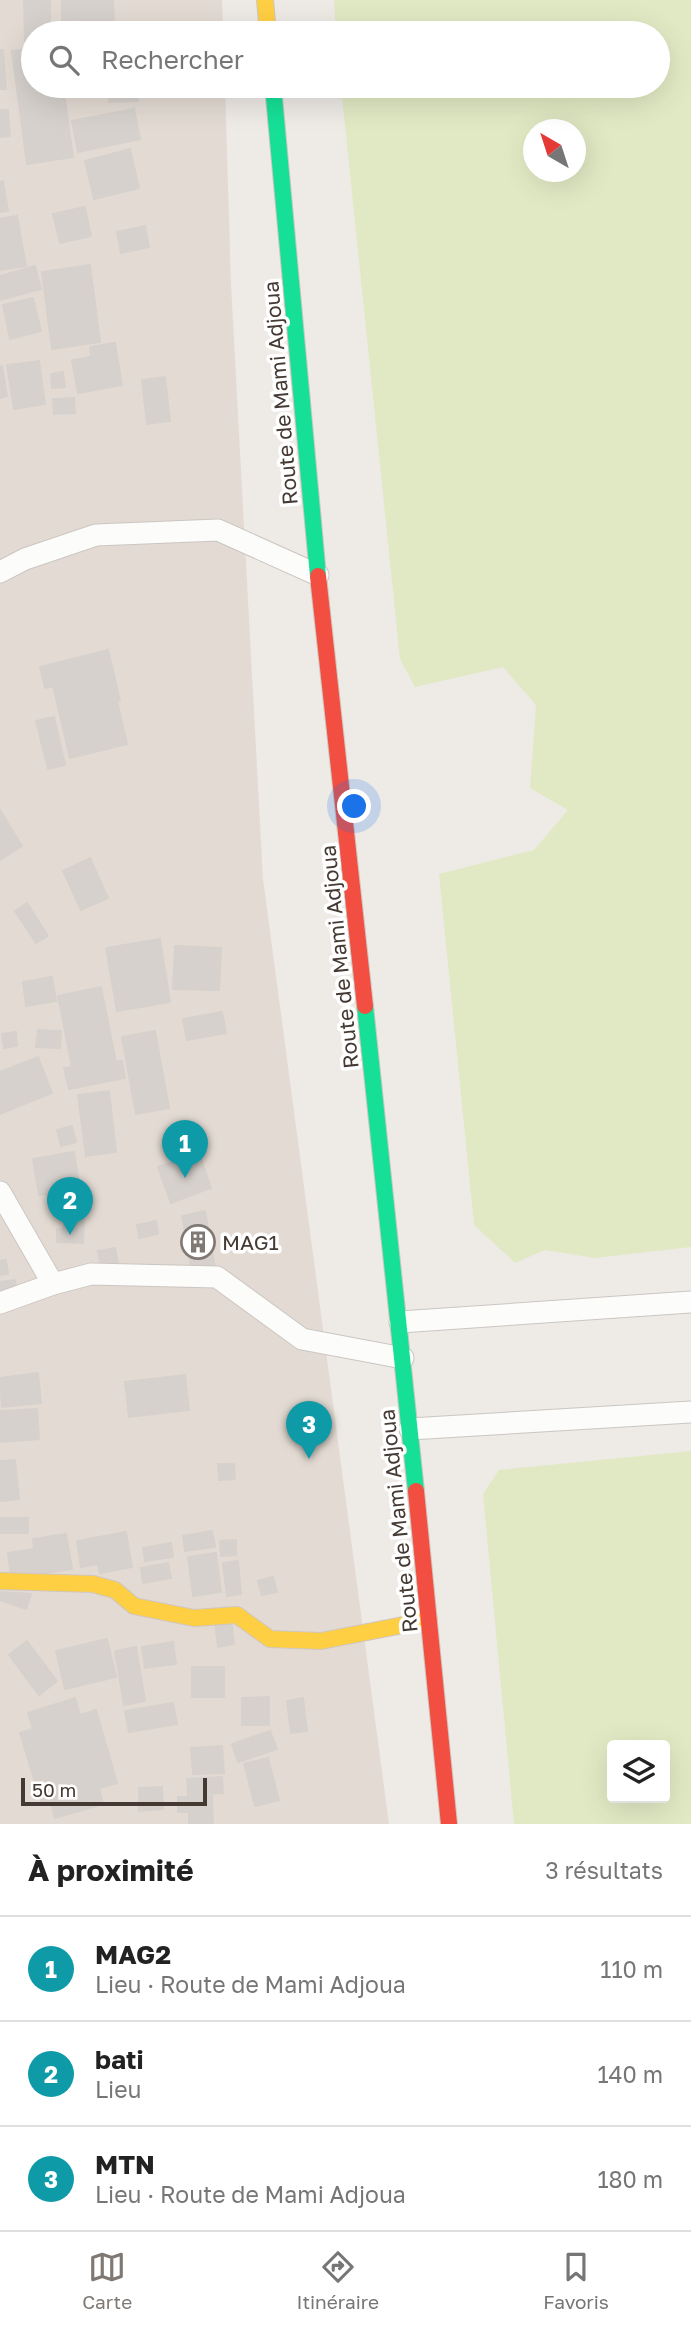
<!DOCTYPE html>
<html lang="fr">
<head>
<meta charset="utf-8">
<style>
  body { margin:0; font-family:"Golos Text",sans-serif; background:#f2f2f2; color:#222 }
  .controls { position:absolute; right:21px; bottom:21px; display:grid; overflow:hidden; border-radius:7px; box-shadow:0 7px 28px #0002 }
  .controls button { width:63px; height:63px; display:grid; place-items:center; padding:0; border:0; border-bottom:2px solid #e0e0e0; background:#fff; color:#222; font:35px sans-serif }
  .compass { position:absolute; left:523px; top:119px; width:63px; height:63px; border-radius:50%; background:#fff; box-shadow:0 7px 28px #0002; rotate:321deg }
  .scale { position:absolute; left:21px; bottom:18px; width:186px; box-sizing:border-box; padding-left:7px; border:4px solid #443a33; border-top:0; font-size:19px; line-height:24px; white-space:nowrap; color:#443a33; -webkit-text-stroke:5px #fff; paint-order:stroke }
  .you { position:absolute; left:355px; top:807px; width:24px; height:24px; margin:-18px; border:5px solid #fff; border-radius:50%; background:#1a73e8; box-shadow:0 0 0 10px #1a73e833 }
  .badge { display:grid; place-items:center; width:46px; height:46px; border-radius:50%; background:#807872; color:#fff; font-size:23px; font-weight:700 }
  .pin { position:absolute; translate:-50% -58px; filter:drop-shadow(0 2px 4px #0008) }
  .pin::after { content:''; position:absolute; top:37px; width:24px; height:21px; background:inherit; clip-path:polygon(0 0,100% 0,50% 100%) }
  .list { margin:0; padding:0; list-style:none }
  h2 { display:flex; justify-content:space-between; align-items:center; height:91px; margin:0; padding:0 28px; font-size:30px }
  h2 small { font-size:23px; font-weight:400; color:#767676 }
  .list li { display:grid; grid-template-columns:46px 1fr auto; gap:21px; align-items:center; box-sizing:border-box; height:105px; padding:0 28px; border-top:2px solid #e0e0e0 }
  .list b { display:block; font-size:26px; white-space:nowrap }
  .list p { margin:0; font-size:23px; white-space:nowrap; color:#767676 }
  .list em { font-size:23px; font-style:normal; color:#767676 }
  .icon { flex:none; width:38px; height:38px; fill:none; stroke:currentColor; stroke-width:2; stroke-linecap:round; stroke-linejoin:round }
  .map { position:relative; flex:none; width:691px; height:1824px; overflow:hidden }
  .search { position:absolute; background:#fff; box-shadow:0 7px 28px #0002; left:21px; right:21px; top:21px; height:77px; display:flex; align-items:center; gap:18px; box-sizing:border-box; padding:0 24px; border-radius:38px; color:#767676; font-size:26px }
  .sheet { height:406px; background:#fff }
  nav { display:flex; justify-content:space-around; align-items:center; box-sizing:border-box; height:98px; border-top:2px solid #e0e0e0; background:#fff; font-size:19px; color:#767676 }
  nav a { display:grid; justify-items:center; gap:4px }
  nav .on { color:#807872 }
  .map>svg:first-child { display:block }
</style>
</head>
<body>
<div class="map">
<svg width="691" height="1824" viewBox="0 0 691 1824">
  <rect width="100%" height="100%" fill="#eeeae6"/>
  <path fill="#e3dbd3" d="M 0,0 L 222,0 L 223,33 L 33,33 L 33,86 L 225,86 L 231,284 L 263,879 L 389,1824 L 0,1824 Z"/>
  <path fill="#e1e9c4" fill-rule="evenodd" d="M 334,0 L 691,0 L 691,1247 L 595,1258 L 545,1250 L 515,1263 L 474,1225 L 439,874 L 534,850 L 568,810 L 530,788 L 536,705 L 503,667 L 415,687 L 400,659 L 341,86 L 658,86 L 658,33 L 336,33 ZM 534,130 L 576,130 L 576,172 L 534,172 Z
    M 691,1451 L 691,1824 L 514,1824 L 483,1494 L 499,1470 ZM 665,1745 L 665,1798 L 612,1798 L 612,1745 Z"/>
  <path fill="#d6d1cd" stroke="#d6d1cc" stroke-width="2" d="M 24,0 L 50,0 L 50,33 L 33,33 L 33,40 L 25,40 Z
    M 62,0 L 113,0 L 114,28 L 62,29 Z
    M 33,48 L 33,86 L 63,86 L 73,157 L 27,164 L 12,51 Z
    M 0,50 L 3,50 L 6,89 L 0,89 Z
    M 108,86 L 138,86 L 138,101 L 109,102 Z
    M 134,109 L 140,139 L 78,152 L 72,121 Z
    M 0,110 L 8,110 L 10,136 L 0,137 Z
    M 130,149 L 139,188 L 94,199 L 85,161 Z
    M 3,181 L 8,211 L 0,212 L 0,182 Z
    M 85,207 L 91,236 L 60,243 L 53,214 Z
    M 17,216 L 26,266 L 0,270 L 0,219 Z
    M 145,226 L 149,247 L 121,253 L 117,232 Z
    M 90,265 L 100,342 L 52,349 L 42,272 Z
    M 35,266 L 41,289 L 0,300 L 0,276 Z
    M 33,298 L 41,331 L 10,339 L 3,305 Z
    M 115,343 L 122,385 L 78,393 L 72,360 L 91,357 L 90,347 Z
    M 39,361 L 45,404 L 14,409 L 7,365 Z
    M 2,366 L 7,396 L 0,398 L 0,367 Z
    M 63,372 L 65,387 L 52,388 L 51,374 Z
    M 165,377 L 170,421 L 147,424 L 142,380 Z
    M 74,398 L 75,413 L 54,414 L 53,399 Z
    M 108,650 L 120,700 L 117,701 L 127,744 L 70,758 L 53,686 L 45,688 L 40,667 Z
    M 54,717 L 65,765 L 48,769 L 36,721 Z
    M 0,810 L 22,846 L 0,860 Z
    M 90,858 L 108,898 L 81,910 L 63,871 Z
    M 27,903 L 48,936 L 36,943 L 15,911 Z
    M 160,939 L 170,1002 L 117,1011 L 106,948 Z
    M 175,946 L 221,948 L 219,990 L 173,989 Z
    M 52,977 L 56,1001 L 26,1006 L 23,982 Z
    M 101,987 L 116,1062 L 122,1061 L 125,1078 L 69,1089 L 64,1068 L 72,1067 L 58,996 Z
    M 222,1012 L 226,1033 L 187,1040 L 183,1019 Z
    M 38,1030 L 61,1031 L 60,1048 L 36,1047 Z
    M 155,1031 L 169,1108 L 136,1114 L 122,1037 Z
    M 16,1032 L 17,1046 L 4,1048 L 2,1034 Z
    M 38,1057 L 52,1093 L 0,1114 L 0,1072 Z
    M 109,1091 L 116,1152 L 86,1156 L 78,1095 Z
    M 72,1126 L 76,1142 L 61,1146 L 57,1130 Z
    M 74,1152 L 80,1189 L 39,1195 L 33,1159 Z
    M 199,1153 L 211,1188 L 171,1203 L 158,1167 Z
    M 205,1211 L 215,1268 L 192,1272 L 182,1216 Z
    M 64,1216 L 84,1216 L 83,1243 L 57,1242 L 57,1229 L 64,1229 Z
    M 156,1221 L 158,1234 L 139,1238 L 137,1225 Z
    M 115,1248 L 119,1268 L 102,1272 L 98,1251 Z
    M 6,1260 L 8,1274 L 0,1275 L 0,1261 Z
    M 15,1280 L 17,1294 L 0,1297 L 0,1282 Z
    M 38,1373 L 41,1403 L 2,1407 L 0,1378 Z
    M 185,1375 L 189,1410 L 129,1417 L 125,1382 Z
    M 37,1409 L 39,1439 L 0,1442 L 0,1411 Z
    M 15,1460 L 19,1499 L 0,1501 L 0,1461 Z
    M 218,1464 L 234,1464 L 235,1479 L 219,1480 Z
    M 0,1518 L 28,1518 L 28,1533 L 0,1533 Z
    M 212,1531 L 215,1547 L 185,1551 L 183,1536 Z
    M 126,1532 L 132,1567 L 100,1573 L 98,1564 L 81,1567 L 77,1541 Z
    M 66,1534 L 72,1569 L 11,1578 L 8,1553 L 34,1549 L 33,1539 Z
    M 236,1540 L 236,1555 L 221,1556 L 220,1541 Z
    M 171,1543 L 173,1557 L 145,1561 L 143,1548 Z
    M 216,1553 L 221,1592 L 193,1596 L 188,1557 Z
    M 238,1561 L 241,1594 L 227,1596 L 223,1563 Z
    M 168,1563 L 171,1578 L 143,1583 L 141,1568 Z
    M 273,1577 L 277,1592 L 262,1595 L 258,1581 Z
    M 0,1592 L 31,1594 L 26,1609 L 0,1600 Z
    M 231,1619 L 234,1644 L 218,1647 L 215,1622 Z
    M 107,1639 L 116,1677 L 65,1689 L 56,1651 Z
    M 27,1641 L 57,1681 L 39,1695 L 9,1655 Z
    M 173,1642 L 176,1664 L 145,1668 L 142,1647 Z
    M 136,1647 L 145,1701 L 124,1705 L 115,1651 Z
    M 192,1667 L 224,1667 L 224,1697 L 192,1697 Z
    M 269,1697 L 269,1725 L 242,1725 L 242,1698 Z
    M 75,1698 L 80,1715 L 96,1710 L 117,1783 L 99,1788 L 103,1804 L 55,1818 L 51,1802 L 42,1805 L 20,1733 L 33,1729 L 28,1713 Z
    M 303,1698 L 307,1731 L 291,1733 L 287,1701 Z
    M 173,1703 L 177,1724 L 129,1732 L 125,1711 Z
    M 270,1731 L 277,1749 L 238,1762 L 232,1744 Z
    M 222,1746 L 224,1773 L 193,1774 L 191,1748 Z
    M 268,1758 L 279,1800 L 255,1806 L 244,1764 Z
    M 222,1777 L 223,1793 L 188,1795 L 187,1779 Z
    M 162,1787 L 163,1809 L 139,1811 L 139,1788 Z
    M 212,1795 L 213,1824 L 189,1824 L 189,1812 L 178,1812 L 178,1797 Z"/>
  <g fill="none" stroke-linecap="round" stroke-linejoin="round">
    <g stroke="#cbc6c2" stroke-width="23">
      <path id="street" d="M 0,572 L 25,559 L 96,535 L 218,530 L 318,575
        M 0,1192 L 53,1284
        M 0,1303 L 53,1284 L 91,1274 L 217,1277 L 302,1339 L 403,1358
        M 400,1322 L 691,1302
        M 410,1429 L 691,1412"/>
    </g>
    <g stroke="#cfc7be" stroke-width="18">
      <path id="fast" d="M 273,86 L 318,576
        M 365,1006 L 416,1491"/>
    </g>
    <g stroke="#cfc7be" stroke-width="18">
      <path id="slow" d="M 265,0 L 268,33
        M 0,1581 L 93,1584 L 115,1590 L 134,1606 L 194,1618 L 237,1615 L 270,1639 L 321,1641 L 429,1620"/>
    </g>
    <g stroke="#cfc7be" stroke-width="18">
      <path id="jam" d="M 318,576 L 365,1006
        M 416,1491 L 449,1824"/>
    </g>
    <use href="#street" stroke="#fcfcfb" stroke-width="21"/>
    <use href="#fast" stroke="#16e098" stroke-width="16"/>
    <use href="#slow" stroke="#ffcf43" stroke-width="16"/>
    <use href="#jam" stroke="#f24e42" stroke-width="16"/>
  </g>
  <defs>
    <g id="building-ring" transform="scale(1.75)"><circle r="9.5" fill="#fff" stroke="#807872" stroke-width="1.5"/><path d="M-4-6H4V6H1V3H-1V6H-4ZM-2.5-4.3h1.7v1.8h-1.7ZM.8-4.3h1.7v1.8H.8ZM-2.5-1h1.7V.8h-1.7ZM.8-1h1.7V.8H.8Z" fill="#807872"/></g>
  </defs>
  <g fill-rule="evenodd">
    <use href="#building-ring" x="198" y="1242"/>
  </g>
  <g text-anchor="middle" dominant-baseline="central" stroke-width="7" stroke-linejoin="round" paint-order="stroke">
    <g font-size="21" fill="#443a33" stroke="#fff">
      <text transform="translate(280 393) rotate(-95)">Route de Mami Adjoua</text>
      <text transform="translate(339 957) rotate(-96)">Route de Mami Adjoua</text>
      <text transform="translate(398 1521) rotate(-96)">Route de Mami Adjoua</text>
    </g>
    <g font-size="21" fill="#443a33" stroke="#fff" text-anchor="start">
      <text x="222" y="1242">MAG1</text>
    </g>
  </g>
</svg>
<div class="controls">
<button><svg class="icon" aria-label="layers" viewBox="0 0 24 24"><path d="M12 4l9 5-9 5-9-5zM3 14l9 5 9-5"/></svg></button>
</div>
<svg class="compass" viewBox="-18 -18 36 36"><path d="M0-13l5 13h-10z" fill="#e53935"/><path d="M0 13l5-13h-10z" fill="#767676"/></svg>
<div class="scale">50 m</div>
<div class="you"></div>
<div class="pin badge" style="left:185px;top:1178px;background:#0f9aa8">1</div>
<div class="pin badge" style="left:70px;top:1235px;background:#0f9aa8">2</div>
<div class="pin badge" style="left:309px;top:1459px;background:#0f9aa8">3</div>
<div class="search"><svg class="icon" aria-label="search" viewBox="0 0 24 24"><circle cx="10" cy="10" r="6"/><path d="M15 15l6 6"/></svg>Rechercher</div>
</div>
<section class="sheet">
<h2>À proximité<small>3 résultats</small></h2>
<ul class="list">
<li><span class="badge" style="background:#0f9aa8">1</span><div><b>MAG2</b><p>Lieu · Route de Mami Adjoua</p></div><em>110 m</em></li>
<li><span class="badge" style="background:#0f9aa8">2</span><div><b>bati</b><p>Lieu</p></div><em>140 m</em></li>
<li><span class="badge" style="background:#0f9aa8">3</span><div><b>MTN</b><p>Lieu · Route de Mami Adjoua</p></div><em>180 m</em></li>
</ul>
</section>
<nav>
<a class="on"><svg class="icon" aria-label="map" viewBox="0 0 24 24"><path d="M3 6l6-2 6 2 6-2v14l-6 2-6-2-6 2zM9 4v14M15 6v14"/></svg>Carte</a>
<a><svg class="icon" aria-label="directions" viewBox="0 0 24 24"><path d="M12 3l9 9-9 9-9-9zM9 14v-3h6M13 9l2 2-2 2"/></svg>Itinéraire</a>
<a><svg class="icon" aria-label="saved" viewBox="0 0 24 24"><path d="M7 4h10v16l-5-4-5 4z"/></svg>Favoris</a>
</nav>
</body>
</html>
